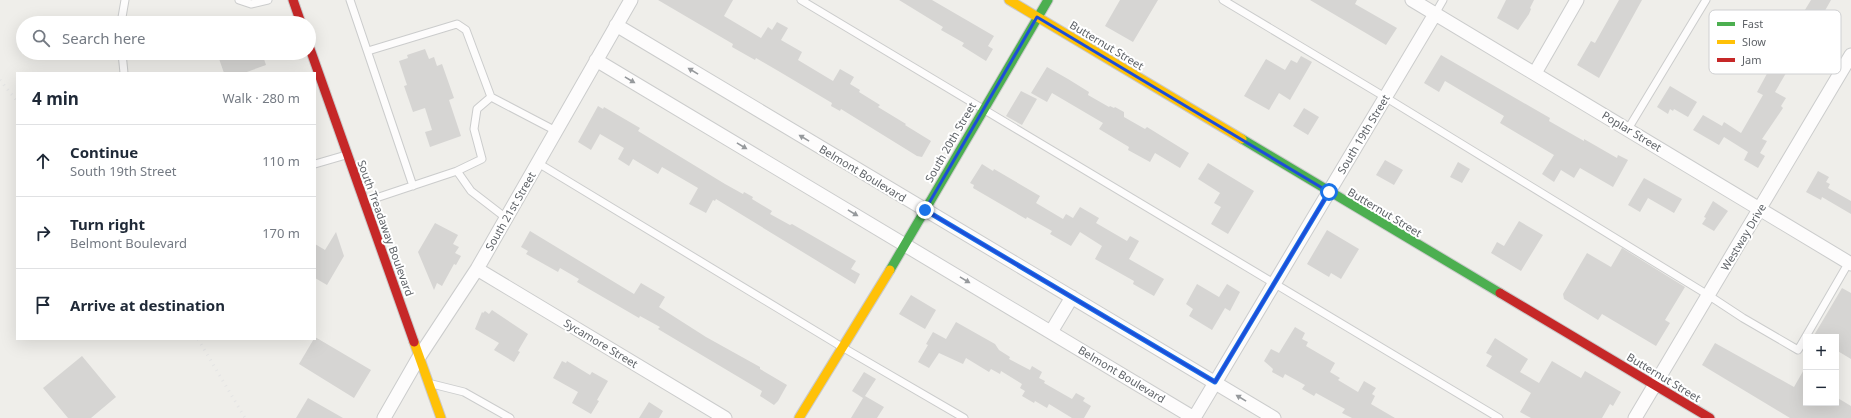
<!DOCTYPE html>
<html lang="en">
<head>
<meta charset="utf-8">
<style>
  body { margin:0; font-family:"Noto Sans",sans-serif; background:#f6f6f7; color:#1f2937 }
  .controls { position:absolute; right:12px; bottom:12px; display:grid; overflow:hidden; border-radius:0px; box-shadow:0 4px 16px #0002 }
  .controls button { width:36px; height:36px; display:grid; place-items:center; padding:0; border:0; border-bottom:1px solid #e0e1e3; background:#fff; color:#1f2937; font:20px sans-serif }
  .stop { position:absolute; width:12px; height:12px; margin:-9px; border:3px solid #1a73e8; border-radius:50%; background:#fff }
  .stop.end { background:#1a73e8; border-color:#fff; box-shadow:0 1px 4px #0008 }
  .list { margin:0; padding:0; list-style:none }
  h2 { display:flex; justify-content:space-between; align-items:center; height:52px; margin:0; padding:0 16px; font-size:17px }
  h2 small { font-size:13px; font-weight:400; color:#747a83 }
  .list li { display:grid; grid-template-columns:26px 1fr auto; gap:12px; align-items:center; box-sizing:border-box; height:72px; padding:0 16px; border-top:1px solid #e0e1e3 }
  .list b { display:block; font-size:15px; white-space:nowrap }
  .list p { margin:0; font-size:13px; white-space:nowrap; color:#747a83 }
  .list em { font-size:13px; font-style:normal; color:#747a83 }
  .icon { flex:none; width:22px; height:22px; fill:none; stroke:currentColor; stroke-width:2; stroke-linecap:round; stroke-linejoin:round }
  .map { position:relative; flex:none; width:1851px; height:418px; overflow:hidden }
  .search { position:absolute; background:#fff; box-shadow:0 4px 16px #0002; left:16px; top:16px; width:300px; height:44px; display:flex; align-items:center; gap:10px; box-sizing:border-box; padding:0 14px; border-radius:22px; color:#747a83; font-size:15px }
  .panel { position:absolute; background:#fff; box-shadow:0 4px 16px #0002; left:16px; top:72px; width:300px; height:268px; border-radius:0px }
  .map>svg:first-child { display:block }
</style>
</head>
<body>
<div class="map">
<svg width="1851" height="418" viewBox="0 0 1851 418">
  <rect width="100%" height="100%" fill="#efeeea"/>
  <path fill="#d6d5d3" d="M 658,0 L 733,0 L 724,16 L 761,38 L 768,27 L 772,30 L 777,22 L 788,28 L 781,40 L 802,52 L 798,60 L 833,81 L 840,69 L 854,77 L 850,84 L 860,90 L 859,92 L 880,105 L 878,107 L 906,124 L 905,125 L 931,141 L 922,157 L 917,156 L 841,109 L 840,111 L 831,106 L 832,103 L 780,72 L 756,58 L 755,60 L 732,47 L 733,44 Z
    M 899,0 L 932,0 L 994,36 L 988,46 L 993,49 L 986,61 L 962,46 L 964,43 L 941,30 L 943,27 Z
    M 1120,0 L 1158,0 L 1133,42 L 1105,26 Z
    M 1310,0 L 1357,0 L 1355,4 L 1397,28 L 1386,45 Z
    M 1506,0 L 1534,0 L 1530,8 L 1531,9 L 1529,14 L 1518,30 L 1497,18 Z
    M 1619,0 L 1642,0 L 1599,78 L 1577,65 L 1591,41 L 1595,43 Z
    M 1811,0 L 1831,0 L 1810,37 L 1803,33 L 1790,56 L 1803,64 L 1797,73 L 1789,68 L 1775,92 L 1786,98 L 1781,106 L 1783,108 L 1762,139 L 1767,141 L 1760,153 L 1765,156 L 1758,168 L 1744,160 L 1748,152 L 1724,137 L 1719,145 L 1693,130 L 1703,115 L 1722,126 L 1724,122 L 1741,133 L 1763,95 L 1757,92 L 1775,59 L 1773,58 L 1783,41 L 1778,39 L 1793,14 L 1800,18 Z
    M 425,49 L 429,59 L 434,57 L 437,66 L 442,64 L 454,98 L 449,100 L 461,136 L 430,147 L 425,132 L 432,130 L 425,108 L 413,112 L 404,86 L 407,85 L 399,61 L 408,58 L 407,55 Z
    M 217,53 L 262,53 L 266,65 L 244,73 L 224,73 Z
    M 1441,55 L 1550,118 L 1549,121 L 1584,141 L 1584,139 L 1617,158 L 1618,155 L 1628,160 L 1613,187 L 1580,168 L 1574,178 L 1561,170 L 1554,182 L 1542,174 L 1554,155 L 1500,123 L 1504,116 L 1445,81 L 1439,92 L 1424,83 Z
    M 1301,56 L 1312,62 L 1290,100 L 1279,93 L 1269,110 L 1244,96 L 1266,59 L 1285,70 L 1291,60 L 1297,63 Z
    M 1047,67 L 1068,79 L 1089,92 L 1088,95 L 1109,107 L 1110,106 L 1114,108 L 1115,107 L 1124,112 L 1124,117 L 1145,129 L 1147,127 L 1189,153 L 1180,168 L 1155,153 L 1150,162 L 1128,150 L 1129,147 L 1099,129 L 1103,123 L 1052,93 L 1047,102 L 1031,93 Z
    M 1670,86 L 1697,102 L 1688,117 L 1674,109 L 1673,111 L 1670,109 L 1668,114 L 1657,107 Z
    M 1021,91 L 1037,99 L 1022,125 L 1006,116 Z
    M 598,106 L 603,109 L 604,107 L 640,128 L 638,131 L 725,184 L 743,194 L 744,192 L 753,197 L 752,199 L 772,211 L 770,214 L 790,225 L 792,224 L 856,261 L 851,269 L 860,274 L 855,284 L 716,199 L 715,201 L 713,200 L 706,213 L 689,204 L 698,188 L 662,167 L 658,174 L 633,159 L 629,166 L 618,159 L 624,148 L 600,134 L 591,150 L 578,142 Z
    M 1304,108 L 1319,117 L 1308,135 L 1293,126 Z
    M 1385,160 L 1403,170 L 1394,185 L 1376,175 Z
    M 1458,162 L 1470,169 L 1462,183 L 1450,177 Z
    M 1208,163 L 1254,191 L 1228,234 L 1211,224 L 1221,207 L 1214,203 L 1220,193 L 1198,179 Z
    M 982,164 L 993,171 L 994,169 L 1040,196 L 1036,203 L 1063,219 L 1066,214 L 1073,218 L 1080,207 L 1099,218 L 1096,223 L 1127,241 L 1130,236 L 1139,241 L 1129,259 L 1164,279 L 1154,296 L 1133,284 L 1134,281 L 1095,259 L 1102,246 L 1080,232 L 1071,246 L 1050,234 L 1052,231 L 1027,217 L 1026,219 L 973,188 L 974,185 L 970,183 Z
    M 1818,171 L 1829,177 L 1826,182 L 1830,184 L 1828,188 L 1851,201 L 1851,214 L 1822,197 L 1821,200 L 1806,192 Z
    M 1644,178 L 1682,199 L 1674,213 L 1648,198 L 1640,212 L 1628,205 Z
    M 1713,201 L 1728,211 L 1714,231 L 1702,224 L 1706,218 L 1704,217 Z
    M 1519,221 L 1543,235 L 1521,271 L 1491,253 L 1497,242 L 1504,246 Z
    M 435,223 L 458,235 L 453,244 L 459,247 L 455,253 L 461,256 L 456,265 L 454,264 L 442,286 L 437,283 L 434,290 L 418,252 Z
    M 1327,230 L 1359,249 L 1341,279 L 1331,273 L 1329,277 L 1307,264 Z
    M 530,231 L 634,294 L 641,283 L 665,297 L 659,307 L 706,337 L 760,367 L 760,369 L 787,385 L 778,401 L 774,405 L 760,396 L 762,391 L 658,329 L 660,327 L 640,316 L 639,318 L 577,282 L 579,279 L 560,268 L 558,272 L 526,254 L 528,251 L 521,247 Z
    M 336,232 L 344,256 L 327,285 L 315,278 L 315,244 L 325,250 Z
    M 1622,248 L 1685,287 L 1665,320 L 1670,323 L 1656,346 L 1602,314 L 1598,320 L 1564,299 L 1563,294 L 1587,253 L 1611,267 Z
    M 1197,284 L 1219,297 L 1227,284 L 1240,292 L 1230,311 L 1225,308 L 1212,330 L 1189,316 L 1193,309 L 1186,304 Z
    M 1842,288 L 1851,293 L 1851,359 L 1836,350 L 1836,337 L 1813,337 Z
    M 911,295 L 936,310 L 925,329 L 899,314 Z
    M 492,310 L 528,334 L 518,351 L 520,352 L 514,362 L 494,350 L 499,343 L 475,329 L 482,312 L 483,313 L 485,311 L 489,314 Z
    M 956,322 L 995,344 L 999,350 L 1010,357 L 1009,359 L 1030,370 L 1032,366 L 1042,372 L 1039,378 L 1045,381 L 1044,383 L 1072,399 L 1076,393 L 1085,398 L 1083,401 L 1091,406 L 1084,418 L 1072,418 L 1049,404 L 1047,408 L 1035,401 L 1034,403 L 1022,396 L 1025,391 L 1020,388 L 1022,384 L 1001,371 L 1000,374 L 991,369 L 989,372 L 966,358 L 963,364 L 939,353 L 929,368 L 918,362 L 928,345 L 926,344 L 933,332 L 946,339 Z
    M 1295,327 L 1305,333 L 1302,339 L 1308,342 L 1306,346 L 1335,363 L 1330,372 L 1340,378 L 1338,380 L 1358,392 L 1364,381 L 1376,388 L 1372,394 L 1375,396 L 1371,404 L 1395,418 L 1352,418 L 1342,413 L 1345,409 L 1316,393 L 1314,396 L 1302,389 L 1305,385 L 1285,374 L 1283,378 L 1272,372 L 1273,369 L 1264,361 L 1271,349 L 1279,353 Z
    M 315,337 L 371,370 L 354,398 L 299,364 Z
    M 1495,338 L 1528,359 L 1520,372 L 1539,383 L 1552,361 L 1581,378 L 1585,371 L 1621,392 L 1613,406 L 1610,404 L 1602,418 L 1531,418 L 1520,412 L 1531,393 L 1486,366 L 1492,356 L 1486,353 Z
    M 1715,343 L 1794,387 L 1806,366 L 1806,403 L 1836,403 L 1836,397 L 1851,406 L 1851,418 L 1790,418 L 1702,365 Z
    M 82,356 L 116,397 L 91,418 L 68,418 L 43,388 Z
    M 562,361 L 566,363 L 567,361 L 590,375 L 592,372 L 608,381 L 597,400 L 599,401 L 591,414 L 572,403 L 578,392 L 553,378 Z
    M 864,372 L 876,379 L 865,396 L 884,407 L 877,418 L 851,418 L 863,398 L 852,391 Z
    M 308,398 L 343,418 L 296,418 Z
    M 649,402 L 663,411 L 659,418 L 639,418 Z"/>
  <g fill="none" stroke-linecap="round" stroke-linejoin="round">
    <g stroke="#cbcccc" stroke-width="9">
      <path id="lane" d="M 239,0 L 251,4 L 268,0
        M 350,0 L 413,186
        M 801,0 L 1499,418
        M 1223,0 L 1385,97 L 1708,295 L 1743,318 L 1798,350 L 1849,262
        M 1435,14 L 1443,0
        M 121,23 L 125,0
        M 368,51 L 457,24 L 466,30 L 491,97
        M 122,53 L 124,73
        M 1628,129 L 1706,0
        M 538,163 L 842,347 L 964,418
        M 315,164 L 346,155
        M 457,171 L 482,159 L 474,129 L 477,109 L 491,97 L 556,131
        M 367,201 L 457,171 L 471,191 L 506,218
        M 432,384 L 464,392 L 510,418"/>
    </g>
    <g stroke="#cbcccc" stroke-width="15">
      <path id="street" d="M 1412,0 L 1851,264
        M 616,25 L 1274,418
        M 596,60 L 1194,418
        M 1535,73 L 1577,0
        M 477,269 L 725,418
        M 1051,332 L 1072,297
        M 384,418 L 419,357 L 477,269 L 631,0
        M 1194,418 L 1435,14
        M 1635,418 L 1851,55"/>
    </g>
    <g stroke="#cacacb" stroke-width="11">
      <path id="fast" d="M 1242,139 L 1500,293
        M 890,270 L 1048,0"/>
    </g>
    <g stroke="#cacacb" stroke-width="11">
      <path id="slow" d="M 1009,0 L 1242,139
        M 414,342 L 441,418
        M 799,418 L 890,270"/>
    </g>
    <g stroke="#cacacb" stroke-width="11">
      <path id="jam" d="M 293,0 L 301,23
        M 309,46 L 414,342
        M 1500,293 L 1710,418"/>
    </g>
    <use href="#lane" stroke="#fdfcfc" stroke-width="7"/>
    <use href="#street" stroke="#fdfcfc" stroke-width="13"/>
    <use href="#fast" stroke="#4caf50" stroke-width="9"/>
    <use href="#slow" stroke="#ffc107" stroke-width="9"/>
    <use href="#jam" stroke="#c62828" stroke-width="9"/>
    <path stroke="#e4e4e4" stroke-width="3" stroke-dasharray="1 5" stroke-linecap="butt" d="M 0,80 L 17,101
      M 198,339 L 245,418"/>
  </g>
  <defs><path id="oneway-solid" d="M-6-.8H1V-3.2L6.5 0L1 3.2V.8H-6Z"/></defs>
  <g fill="#96999c">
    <use href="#oneway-solid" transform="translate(693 71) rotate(-149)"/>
    <use href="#oneway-solid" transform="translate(630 80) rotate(31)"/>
    <use href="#oneway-solid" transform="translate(804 138) rotate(-149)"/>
    <use href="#oneway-solid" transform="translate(742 146) rotate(31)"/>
    <use href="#oneway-solid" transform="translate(853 213) rotate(31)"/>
    <use href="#oneway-solid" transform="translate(965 280) rotate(31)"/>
    <use href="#oneway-solid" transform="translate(1241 398) rotate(-149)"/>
  </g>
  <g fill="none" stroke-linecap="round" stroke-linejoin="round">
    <path stroke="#1a73e8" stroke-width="5" d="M 925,210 L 1215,382 L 1329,192"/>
  </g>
  <path fill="none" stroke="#1d4ed8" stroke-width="3" stroke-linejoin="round" d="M 1037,17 L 1329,192 L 1215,382 L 925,210 Z"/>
  <g text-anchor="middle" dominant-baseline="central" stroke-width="4" stroke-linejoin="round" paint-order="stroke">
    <g font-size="11" fill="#5f6368" stroke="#fff">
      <text transform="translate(1107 45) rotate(31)">Butternut Street</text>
      <text transform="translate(1632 131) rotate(31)">Poplar Street</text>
      <text transform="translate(1363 134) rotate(-59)">South 19th Street</text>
      <text transform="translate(950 142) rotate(-60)">South 20th Street</text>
      <text transform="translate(863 173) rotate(31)">Belmont Boulevard</text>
      <text transform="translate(510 211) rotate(-60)">South 21st Street</text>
      <text transform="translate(1385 212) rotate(31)">Butternut Street</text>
      <text transform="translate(386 228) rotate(70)">South Treadaway Boulevard</text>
      <text transform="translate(1743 237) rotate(-59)">Westway Drive</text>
      <text transform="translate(601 343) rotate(31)">Sycamore Street</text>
      <text transform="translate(1122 374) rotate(31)">Belmont Boulevard</text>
      <text transform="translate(1664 377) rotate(31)">Butternut Street</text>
    </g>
  </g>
  <rect x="1709" y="10" width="132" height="64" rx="6" fill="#fff" stroke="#cfd0d2" stroke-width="1"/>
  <rect x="1717" y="22" width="18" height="4" fill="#4caf50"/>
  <rect x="1717" y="40" width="18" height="4" fill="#ffc107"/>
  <rect x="1717" y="58" width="18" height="4" fill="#c62828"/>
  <g font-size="11" fill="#5f6368">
    <text x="1742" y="28">Fast</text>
    <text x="1742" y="46">Slow</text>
    <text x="1742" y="64">Jam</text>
  </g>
</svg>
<div class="controls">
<button>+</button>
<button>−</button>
</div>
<div class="stop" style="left:1329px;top:192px"></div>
<div class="stop end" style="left:925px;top:210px"></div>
<div class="search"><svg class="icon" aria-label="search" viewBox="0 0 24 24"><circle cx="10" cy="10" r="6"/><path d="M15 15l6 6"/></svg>Search here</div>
<section class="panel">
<h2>4 min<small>Walk · 280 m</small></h2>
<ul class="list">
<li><svg class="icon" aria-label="ahead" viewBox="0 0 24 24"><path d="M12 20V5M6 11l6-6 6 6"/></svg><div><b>Continue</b><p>South 19th Street</p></div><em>110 m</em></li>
<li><svg class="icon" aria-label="right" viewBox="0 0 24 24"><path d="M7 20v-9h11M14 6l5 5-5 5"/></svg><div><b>Turn right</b><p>Belmont Boulevard</p></div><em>170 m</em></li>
<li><svg class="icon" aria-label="arrive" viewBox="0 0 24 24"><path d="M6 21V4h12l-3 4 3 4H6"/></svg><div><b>Arrive at destination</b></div></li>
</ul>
</section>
</div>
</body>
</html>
